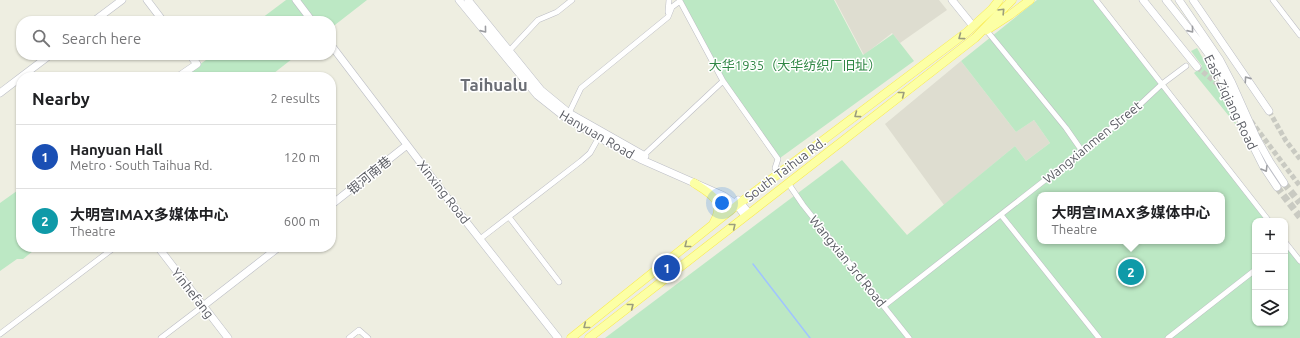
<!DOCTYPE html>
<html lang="en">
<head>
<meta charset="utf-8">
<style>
  body { margin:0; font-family:Ubuntu,"Noto Sans SC",sans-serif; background:#f2f2f2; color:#202124 }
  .controls { position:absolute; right:12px; bottom:12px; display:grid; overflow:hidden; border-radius:8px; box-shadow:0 1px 3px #0004 }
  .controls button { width:36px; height:36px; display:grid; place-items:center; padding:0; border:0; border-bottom:1px solid #e0e0e0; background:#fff; color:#202124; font:20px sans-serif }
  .you { position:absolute; left:722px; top:203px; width:14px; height:14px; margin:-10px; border:3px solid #fff; border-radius:50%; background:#1a73e8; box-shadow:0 0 0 6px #1a73e833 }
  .badge { display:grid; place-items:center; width:26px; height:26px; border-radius:50%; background:#0b8043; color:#fff; font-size:13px; font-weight:700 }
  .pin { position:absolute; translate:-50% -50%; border:2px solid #fff; box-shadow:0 1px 4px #0006 }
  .popup { position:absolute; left:1037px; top:192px; width:188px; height:52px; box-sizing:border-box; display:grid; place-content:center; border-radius:8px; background:#fff; filter:drop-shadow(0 1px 3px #0005); font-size:13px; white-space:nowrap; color:#757577 }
  .popup b { font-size:15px; color:#202124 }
  .popup::after { content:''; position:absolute; left:50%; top:100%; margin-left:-8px; border:8px solid transparent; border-top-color:#fff }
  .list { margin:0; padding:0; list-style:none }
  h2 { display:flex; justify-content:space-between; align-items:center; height:52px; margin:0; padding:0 16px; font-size:17px }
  h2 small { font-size:13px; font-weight:400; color:#757577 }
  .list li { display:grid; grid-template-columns:26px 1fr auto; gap:12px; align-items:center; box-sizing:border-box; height:64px; padding:0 16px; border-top:1px solid #e0e0e0 }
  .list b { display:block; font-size:15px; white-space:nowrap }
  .list p { margin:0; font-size:13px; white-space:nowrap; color:#757577 }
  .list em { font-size:13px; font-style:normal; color:#757577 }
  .icon { flex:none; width:22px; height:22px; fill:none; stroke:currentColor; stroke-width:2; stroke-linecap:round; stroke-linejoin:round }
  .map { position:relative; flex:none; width:1300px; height:338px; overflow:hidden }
  .search { position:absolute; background:#fff; box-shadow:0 1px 3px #0004; left:16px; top:16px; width:320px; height:44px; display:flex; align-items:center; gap:10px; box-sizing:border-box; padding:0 14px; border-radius:16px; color:#757577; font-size:15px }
  .panel { position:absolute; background:#fff; box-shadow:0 1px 3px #0004; left:16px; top:72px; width:320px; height:180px; border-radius:16px }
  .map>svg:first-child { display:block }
</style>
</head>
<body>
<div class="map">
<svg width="1300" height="338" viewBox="0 0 1300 338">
  <rect width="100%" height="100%" fill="#eeeee1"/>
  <path fill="#deddd0" d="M 835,0 L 939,0 L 947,10 L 900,43 L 892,33 L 864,55 Z
    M 961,61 L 1016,132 L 1034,120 L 1050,143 L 1026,161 L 1015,146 L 944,205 L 885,124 Z"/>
  <path fill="#bce8c4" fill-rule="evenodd" d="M 286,0 L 367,0 L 331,28 L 331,21 L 258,21 Z
    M 682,0 L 834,0 L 863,55 L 893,34 L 914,61 L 780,158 L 726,81 Z
    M 1037,0 L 1099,0 L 1271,221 L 1255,221 L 1255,323 L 1285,323 L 1285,239 L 1300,259 L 1300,338 L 605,338 L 842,160 L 907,235 L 1015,146 L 1026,161 L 1050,143 L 1034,120 L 1016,132 L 961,61 ZM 1040,195 L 1222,195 L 1222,241 L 1040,241 Z
    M 1197,48 L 1223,94 L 1237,126 L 1194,73 L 1202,66 L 1191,51 Z
    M 213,55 L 297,55 L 269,77 L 182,77 Z
    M 21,188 L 21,247 L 38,247 L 23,259 L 17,259 L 0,271 L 0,203 Z"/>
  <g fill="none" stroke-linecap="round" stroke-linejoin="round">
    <path stroke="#a0c4ff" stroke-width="1.5" d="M 753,264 L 810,338"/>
    <path stroke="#c9cac2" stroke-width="5" stroke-dasharray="5 2.5" stroke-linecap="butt" d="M 1197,67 L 1228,93
      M 1269,111 L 1286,141 L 1300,159
      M 1251,121 L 1300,186"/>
    <path stroke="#c9cac2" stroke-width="7" stroke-dasharray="7 3.5" stroke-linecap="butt" d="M 1284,183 L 1300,203
      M 1277,187 L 1300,217"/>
    <g stroke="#bcbdc4" stroke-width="6">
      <path id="street" d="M 1096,0 L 1269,221
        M 1273,0 L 1300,35
        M 668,12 L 669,0
        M 987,31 L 1066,128 L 1082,151
        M 509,51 L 538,20 L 557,12 L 572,0
        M 569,113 L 581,88 L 668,17 L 672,7 L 680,1 L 723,81 L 778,159 L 775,168 L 779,174
        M 644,155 L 723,81
        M 788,183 L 803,205 L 909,338
        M 1001,215 L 1099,338
        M 509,217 L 559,282
        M 480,239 L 581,161 L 590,153 L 599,137
        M 1285,242 L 1300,261
        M 884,306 L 1132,112 L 1162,84 L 1186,66
        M 0,334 L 115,247
        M 161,338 L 203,306
        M 349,338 L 359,330 L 368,338
        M 1168,338 L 1255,270"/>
    </g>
    <g stroke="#bcbec6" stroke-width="8">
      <path id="secondary" d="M 147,0 L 163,21
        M 296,0 L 312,21
        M 459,0 L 537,95 L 566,118 L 607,142 L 640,159 L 724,196 L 737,205 L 745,216
        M 468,0 L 541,90 L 569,113 L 645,156
        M 952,0 L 973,26
        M 1143,0 L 1197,67
        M 1166,0 L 1201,44 L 1215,63 L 1250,140 L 1263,166 L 1277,187
        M 1179,0 L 1220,60 L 1231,81 L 1256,137 L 1270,162 L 1284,183
        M 1193,0 L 1269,111
        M 94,21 L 122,0
        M 331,45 L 449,200 L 558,338
        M 21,77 L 50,55
        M 178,77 L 197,64 L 190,55
        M 0,93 L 21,77
        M 738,200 L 749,213
        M 331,205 L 407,145
        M 158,247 L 228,338
        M 203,306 L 279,247"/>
    </g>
    <g stroke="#faeb4e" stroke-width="9">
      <path id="primary" d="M 987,30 L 1010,15 L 1030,0
        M 694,183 C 710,193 726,201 714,222
        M 571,338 L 741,202 L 967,32 L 992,9 L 999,0
        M 589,338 L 975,38 L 1012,0"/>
    </g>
    <use href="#street" stroke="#fff" stroke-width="5"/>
    <use href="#secondary" stroke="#fff" stroke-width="7"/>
    <use href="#primary" stroke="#fcffa5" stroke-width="8"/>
  </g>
  <defs><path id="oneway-chevron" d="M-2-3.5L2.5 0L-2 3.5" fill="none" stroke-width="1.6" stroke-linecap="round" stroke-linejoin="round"/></defs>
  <g stroke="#9b9d7d">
    <use href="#oneway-chevron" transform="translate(1002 11) rotate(-46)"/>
    <use href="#oneway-chevron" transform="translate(961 37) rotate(143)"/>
    <use href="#oneway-chevron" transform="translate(902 94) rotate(-38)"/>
    <use href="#oneway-chevron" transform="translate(857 115) rotate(143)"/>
    <use href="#oneway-chevron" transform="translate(733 226) rotate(-39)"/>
    <use href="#oneway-chevron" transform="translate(687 245) rotate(142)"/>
    <use href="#oneway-chevron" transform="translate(631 306) rotate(-38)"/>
    <use href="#oneway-chevron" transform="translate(586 326) rotate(142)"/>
  </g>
  <g stroke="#9c9da1">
    <use href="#oneway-chevron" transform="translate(484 30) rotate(51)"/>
    <use href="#oneway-chevron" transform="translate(1191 30) rotate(51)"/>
    <use href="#oneway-chevron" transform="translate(1247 79) rotate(-125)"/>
    <use href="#oneway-chevron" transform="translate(1265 169) rotate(59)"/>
  </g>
  <g text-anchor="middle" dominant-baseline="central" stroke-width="3" stroke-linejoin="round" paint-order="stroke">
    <g font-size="13" fill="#2e8643" stroke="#fff">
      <text x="795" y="65">大华1935（大华纺织厂旧址）</text>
    </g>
    <g font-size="13" fill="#5a5c63" stroke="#fff">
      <text transform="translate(1231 102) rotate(64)">East Ziqiang Road</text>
      <text transform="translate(597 134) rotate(30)">Hanyuan Road</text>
      <text transform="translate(1092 142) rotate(-39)">Wangxianmen Street</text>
      <text transform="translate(785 169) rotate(-37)">South Taihua Rd.</text>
      <text transform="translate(369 175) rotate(-39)">银河南巷</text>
      <text transform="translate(444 192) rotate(52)">Xinxing Road</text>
      <text transform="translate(848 261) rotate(51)">Wangxian 3rd Road</text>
      <text transform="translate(193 293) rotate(52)">Yinhefang</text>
    </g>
    <g font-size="17" font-weight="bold" fill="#6b6e75" stroke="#fff">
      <text x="494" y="84">Taihualu</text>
    </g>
  </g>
</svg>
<div class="controls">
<button>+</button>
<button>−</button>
<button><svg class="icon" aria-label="layers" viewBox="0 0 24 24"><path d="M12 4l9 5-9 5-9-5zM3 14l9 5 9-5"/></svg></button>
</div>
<div class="you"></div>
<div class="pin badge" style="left:667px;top:268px;background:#1a4fb4">1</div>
<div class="pin badge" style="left:1131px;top:272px;background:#0f9aa8">2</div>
<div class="popup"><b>大明宫IMAX多媒体中心</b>Theatre</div>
<div class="search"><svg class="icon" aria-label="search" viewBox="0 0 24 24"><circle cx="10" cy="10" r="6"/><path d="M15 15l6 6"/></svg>Search here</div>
<section class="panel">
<h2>Nearby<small>2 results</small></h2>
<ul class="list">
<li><span class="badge" style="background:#1a4fb4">1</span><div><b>Hanyuan Hall</b><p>Metro · South Taihua Rd.</p></div><em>120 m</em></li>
<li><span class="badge" style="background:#0f9aa8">2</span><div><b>大明宫IMAX多媒体中心</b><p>Theatre</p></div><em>600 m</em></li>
</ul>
</section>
</div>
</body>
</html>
